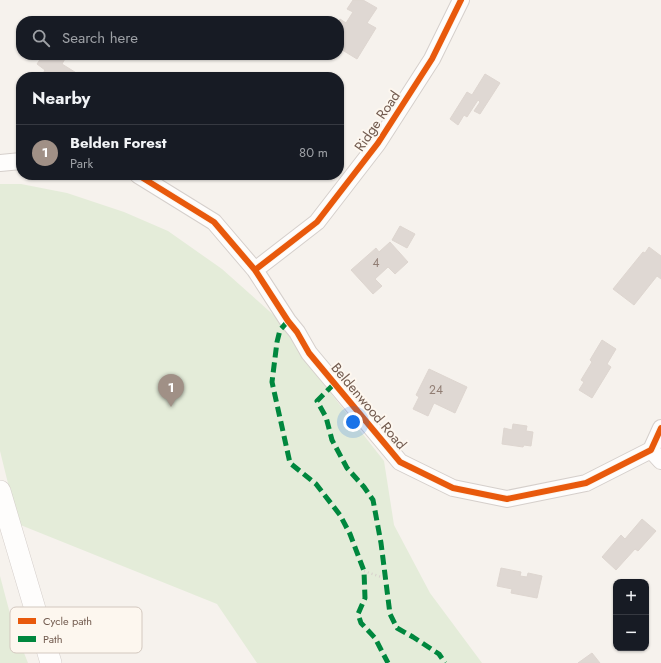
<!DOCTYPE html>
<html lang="en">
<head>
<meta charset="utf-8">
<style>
  body { margin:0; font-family:Jost,sans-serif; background:#20242c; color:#f1f3f6 }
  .controls { position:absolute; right:12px; bottom:12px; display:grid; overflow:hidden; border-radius:8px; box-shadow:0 1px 3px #0004 }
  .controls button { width:36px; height:36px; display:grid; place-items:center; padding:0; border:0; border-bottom:1px solid #363941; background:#171b24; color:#f1f3f6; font:20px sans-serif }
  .you { position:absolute; left:353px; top:422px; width:14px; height:14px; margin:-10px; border:3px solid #fff; border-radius:50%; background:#1a73e8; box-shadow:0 0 0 6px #1a73e833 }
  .badge { display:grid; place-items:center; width:26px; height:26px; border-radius:50%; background:#a09086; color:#fff; font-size:13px; font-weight:700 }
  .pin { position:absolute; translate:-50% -33px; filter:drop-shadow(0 1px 2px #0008) }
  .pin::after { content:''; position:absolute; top:21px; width:14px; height:12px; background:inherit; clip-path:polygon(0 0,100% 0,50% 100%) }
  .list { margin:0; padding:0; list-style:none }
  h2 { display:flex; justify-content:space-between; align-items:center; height:52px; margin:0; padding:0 16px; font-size:17px }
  h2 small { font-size:13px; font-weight:400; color:#9ea1a6 }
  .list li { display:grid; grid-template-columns:26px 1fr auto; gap:12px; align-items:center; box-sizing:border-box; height:56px; padding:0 16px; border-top:1px solid #363941 }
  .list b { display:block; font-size:15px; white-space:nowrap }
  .list p { margin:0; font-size:13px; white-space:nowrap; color:#9ea1a6 }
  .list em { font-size:13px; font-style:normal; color:#9ea1a6 }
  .icon { flex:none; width:22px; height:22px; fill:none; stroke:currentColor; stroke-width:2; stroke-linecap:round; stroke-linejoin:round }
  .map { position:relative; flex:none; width:661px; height:663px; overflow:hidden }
  .search { position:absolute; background:#171b24; box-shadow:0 1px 3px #0004; left:16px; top:16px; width:328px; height:44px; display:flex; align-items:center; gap:10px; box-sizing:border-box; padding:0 14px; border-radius:16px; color:#9ea1a6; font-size:15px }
  .panel { position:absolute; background:#171b24; box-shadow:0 1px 3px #0004; left:16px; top:72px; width:328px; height:108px; border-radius:16px }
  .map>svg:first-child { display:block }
</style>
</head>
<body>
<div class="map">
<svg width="661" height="663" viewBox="0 0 661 663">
  <rect width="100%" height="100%" fill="#f6f2ed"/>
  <path fill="#e4ecd9" d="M 0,184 L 21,184 L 67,193 L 124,212 L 168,231 L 222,269 L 278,319 L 307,363 L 384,461 L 394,525 L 430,593 L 482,663 L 257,663 L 217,604 L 18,524 L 0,451 Z
    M 0,576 L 13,625 L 28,663 L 0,663 Z"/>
  <path fill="#dfd8d3" stroke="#ded6d0" d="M 353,0 L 363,0 L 377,8 L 367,23 L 376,28 L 357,59 L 339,48 L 339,22 L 340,19 L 346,23 L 353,12 L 347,9 Z
    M 43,55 L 46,55 L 51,58 L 53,55 L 62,55 L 66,57 L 62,64 L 78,74 L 77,77 L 41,77 L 45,70 L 37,64 Z
    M 485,74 L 500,83 L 480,114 L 474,111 L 480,102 L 478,100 L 467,117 L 464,115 L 458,125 L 450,119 L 467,92 L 472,95 Z
    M 263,175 L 272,175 L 270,179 Z
    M 400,226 L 415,234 L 407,248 L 392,240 Z
    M 390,242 L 408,262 L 395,274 L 388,267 L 375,279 L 382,286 L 373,294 L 351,270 L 376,248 L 379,252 Z
    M 649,247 L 661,256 L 661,279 L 657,276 L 634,305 L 613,289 L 643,252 L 645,253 Z
    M 602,340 L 616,349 L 607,364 L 611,367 L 592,398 L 579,390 L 584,382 L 581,380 L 592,362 L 590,360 Z
    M 429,369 L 467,387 L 455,413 L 434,403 L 428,416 L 413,409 L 419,397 L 416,395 Z
    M 513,424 L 527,426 L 526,431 L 533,432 L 531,446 L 524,445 L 523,447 L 502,444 L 504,428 L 512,430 Z
    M 642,519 L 656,531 L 638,551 L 635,549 L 616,570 L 602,557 L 621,535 L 625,539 Z
    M 501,568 L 521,572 L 520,576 L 527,577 L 528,573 L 542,576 L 537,598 L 511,593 L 512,589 L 497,586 Z
    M 592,653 L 600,663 L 578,663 Z"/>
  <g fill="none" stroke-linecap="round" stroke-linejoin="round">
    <g stroke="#d5cfcb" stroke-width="18">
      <path id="minor" d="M 0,163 L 21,161
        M 138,175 L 214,222 L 255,270 L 288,321 L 297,332 L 309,353 L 400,462 L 453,488 L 507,499 L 586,483 L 651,450 L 661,428
        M 255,270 L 317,222 L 378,143 L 432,59 L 461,0
        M 651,450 L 661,461"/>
    </g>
    <g stroke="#d5cfcb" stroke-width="22">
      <path id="tertiary" d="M 0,491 L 51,663"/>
    </g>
    <path stroke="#d7d0cc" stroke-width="2.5" stroke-dasharray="1 3" stroke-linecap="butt" d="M 364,571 L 387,579"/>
    <use href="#minor" stroke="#fefdfc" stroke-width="16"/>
    <use href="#tertiary" stroke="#fefdfc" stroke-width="21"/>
    <path stroke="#00873e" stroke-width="5" stroke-dasharray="10 5" stroke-linecap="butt" d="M 288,321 L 280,330 L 277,342 L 272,382 L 290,463 L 316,484 L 340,515 L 350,534 L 364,571 L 365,598 L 358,614 L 361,623 L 375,638 L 388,663
      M 334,384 L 317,401 L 326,417 L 332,440 L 347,468 L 364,487 L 373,500 L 381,543 L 390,614 L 397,628 L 413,637 L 439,654 L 445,663"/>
    <g stroke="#fdf7ef" stroke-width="8">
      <path id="cycleway" d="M 138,175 L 214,222 L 255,270 L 288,321 L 297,332 L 309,353 L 400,462 L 453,488 L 507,499 L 586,483 L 651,450 L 661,428
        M 255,270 L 317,222 L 378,143 L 432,59 L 461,0"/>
    </g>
    <use href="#cycleway" stroke="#e8590c" stroke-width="6"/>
  </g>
  <g text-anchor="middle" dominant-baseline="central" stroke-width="4" stroke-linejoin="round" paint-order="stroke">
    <g font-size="12" fill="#907d73">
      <text x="376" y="263">4</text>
      <text x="436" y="390">24</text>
    </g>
    <g font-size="14" fill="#725b4f" stroke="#fdf7ef">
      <text transform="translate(377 121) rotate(-56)">Ridge Road</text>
      <text transform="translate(369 406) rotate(50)">Beldenwood Road</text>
    </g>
  </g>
  <rect x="10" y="607" width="132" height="46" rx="6" fill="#fdf7ef" stroke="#d3c8bf" stroke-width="1"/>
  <rect x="18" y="618" width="18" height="6" fill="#e8590c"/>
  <rect x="18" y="636" width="18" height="6" fill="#00873e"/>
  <g font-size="11" fill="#725b4f">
    <text x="43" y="625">Cycle path</text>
    <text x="43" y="643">Path</text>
  </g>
</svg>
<div class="controls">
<button>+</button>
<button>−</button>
</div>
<div class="you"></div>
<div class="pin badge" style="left:171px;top:407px">1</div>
<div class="search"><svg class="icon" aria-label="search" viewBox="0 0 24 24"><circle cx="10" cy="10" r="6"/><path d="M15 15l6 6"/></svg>Search here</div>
<section class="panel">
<h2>Nearby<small></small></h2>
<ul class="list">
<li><span class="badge">1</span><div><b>Belden Forest</b><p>Park</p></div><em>80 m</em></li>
</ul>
</section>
</div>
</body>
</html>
